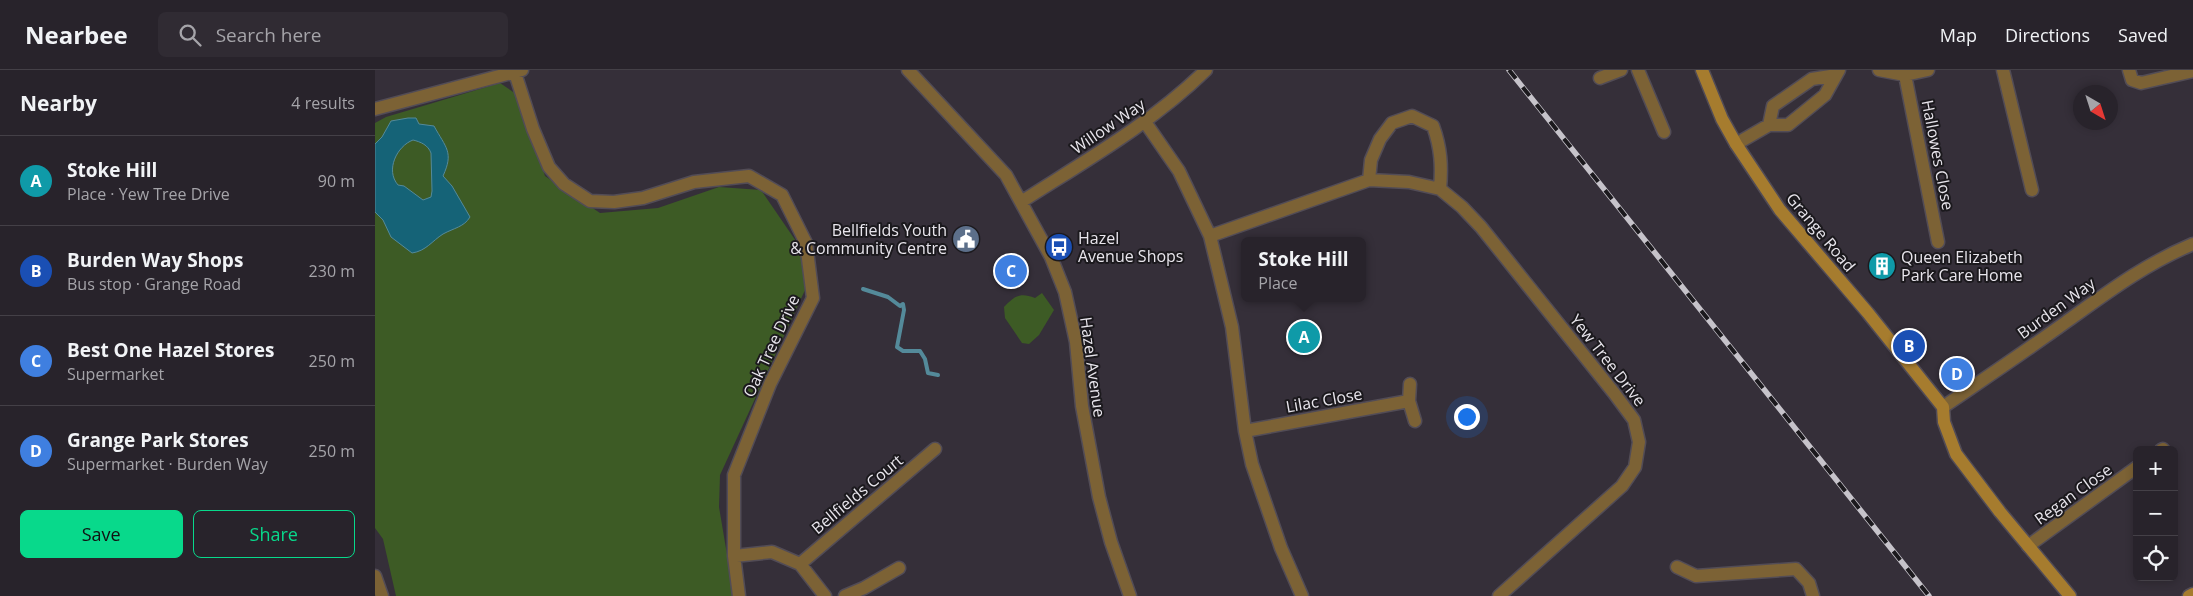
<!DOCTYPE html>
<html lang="en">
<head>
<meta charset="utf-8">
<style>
  body { margin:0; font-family:"Open Sans",sans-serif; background:#302b33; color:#f1f3f6 }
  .controls { position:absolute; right:15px; bottom:15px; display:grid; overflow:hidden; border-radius:8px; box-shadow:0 2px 8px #0003 }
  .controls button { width:45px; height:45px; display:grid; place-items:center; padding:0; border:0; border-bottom:1px solid #444047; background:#28232b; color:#f1f3f6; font:25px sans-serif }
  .compass { position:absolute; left:1698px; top:15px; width:45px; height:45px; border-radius:50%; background:#28232b; box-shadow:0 2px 8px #0003; rotate:141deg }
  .you { position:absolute; left:1091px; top:346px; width:18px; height:18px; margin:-12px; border:4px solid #fff; border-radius:50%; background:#1a73e8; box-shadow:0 0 0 8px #1a73e833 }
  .badge { display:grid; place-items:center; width:32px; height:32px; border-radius:50%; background:#08d98b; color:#fff; font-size:16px; font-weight:700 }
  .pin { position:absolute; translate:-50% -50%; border:2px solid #fff; box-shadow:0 1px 5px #0006 }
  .popup { position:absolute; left:866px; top:167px; width:125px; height:65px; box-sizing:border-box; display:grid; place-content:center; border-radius:8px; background:#28232b; filter:drop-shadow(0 1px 4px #0005); font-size:16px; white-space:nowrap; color:#a5a4a9 }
  .popup b { font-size:19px; color:#f1f3f6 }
  .popup::after { content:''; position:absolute; left:50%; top:100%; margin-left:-10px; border:10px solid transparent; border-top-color:#28232b }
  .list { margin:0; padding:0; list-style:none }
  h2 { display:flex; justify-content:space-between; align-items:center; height:65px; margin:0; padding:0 20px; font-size:21px }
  h2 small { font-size:16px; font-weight:400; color:#a5a4a9 }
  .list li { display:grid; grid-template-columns:32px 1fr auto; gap:15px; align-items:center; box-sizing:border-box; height:90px; padding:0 20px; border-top:1px solid #444047 }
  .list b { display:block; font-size:19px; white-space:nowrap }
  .list p { margin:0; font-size:16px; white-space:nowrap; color:#a5a4a9 }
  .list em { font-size:16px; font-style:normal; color:#a5a4a9 }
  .actions { display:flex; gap:10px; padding:15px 20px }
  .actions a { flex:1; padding:11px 0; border:1px solid #08d98b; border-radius:8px; text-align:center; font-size:18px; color:#08d98b }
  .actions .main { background:#08d98b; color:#111 }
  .icon { flex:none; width:28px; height:28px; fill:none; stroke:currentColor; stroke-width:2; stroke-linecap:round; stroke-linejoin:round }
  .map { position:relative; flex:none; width:1818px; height:526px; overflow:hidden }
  header { display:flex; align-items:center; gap:30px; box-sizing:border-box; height:70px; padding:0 25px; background:#28232b; border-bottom:1px solid #444047 }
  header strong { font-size:24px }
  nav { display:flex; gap:28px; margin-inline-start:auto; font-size:18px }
  .search { width:350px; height:45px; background:#302b33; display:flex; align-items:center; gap:12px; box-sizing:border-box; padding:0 18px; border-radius:8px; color:#a5a4a9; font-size:19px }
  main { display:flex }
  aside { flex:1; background:#28232b }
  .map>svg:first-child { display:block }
</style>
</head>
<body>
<header>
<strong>Nearbee</strong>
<div class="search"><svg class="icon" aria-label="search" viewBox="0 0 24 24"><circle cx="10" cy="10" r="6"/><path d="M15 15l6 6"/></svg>Search here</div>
<nav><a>Map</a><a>Directions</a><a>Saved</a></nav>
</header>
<main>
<aside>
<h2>Nearby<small>4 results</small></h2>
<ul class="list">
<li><span class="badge" style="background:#0f9aa8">A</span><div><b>Stoke Hill</b><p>Place · Yew Tree Drive</p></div><em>90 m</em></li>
<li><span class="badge" style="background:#1a4fb4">B</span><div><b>Burden Way Shops</b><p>Bus stop · Grange Road</p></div><em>230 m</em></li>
<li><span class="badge" style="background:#3f7fe0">C</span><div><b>Best One Hazel Stores</b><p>Supermarket</p></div><em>250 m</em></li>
<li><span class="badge" style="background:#3f7fe0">D</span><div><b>Grange Park Stores</b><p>Supermarket · Burden Way</p></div><em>250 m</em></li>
</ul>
<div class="actions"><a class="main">Save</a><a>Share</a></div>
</aside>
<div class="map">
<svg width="1818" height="526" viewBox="0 0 1818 526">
  <rect width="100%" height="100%" fill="#352f39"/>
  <path fill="#3d5b25" d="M 125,13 L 144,26 L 170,106 L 225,143 L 283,138 L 344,117 L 386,120 L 425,177 L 430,220 L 345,405 L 344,437 L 359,526 L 21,526 L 8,469 L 0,458 L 0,53 L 11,47 Z
    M 667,223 L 679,240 L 664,265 L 654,274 L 647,273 L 630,248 L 629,237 C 640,226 645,222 660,228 Z"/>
  <path fill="#156377" stroke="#548a9a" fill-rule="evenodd" d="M 33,48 L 41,48 L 44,54 L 59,56 C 71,78 79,82 68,106 L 77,116 L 95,147 C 89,157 79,158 68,164 C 57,171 51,181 37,183 L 16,167 L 8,150 L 0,142 L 0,74 L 7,67 L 16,51 ZM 38,70 C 46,72 53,75 56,83 L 57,121 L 56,127 L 48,130 L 29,116 L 23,115 C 10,100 22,76 38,70 Z"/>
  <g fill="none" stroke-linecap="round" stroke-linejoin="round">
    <path stroke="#548a9a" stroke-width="4" d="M 488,219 L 513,227 L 525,236 L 528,234 L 529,240 L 522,277 L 528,281 L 545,281 L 550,289 L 553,303 L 563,305"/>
    <g stroke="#524c56" stroke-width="15">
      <path id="street" d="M 533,0 L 631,105 L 676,187 L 690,222 L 701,272 L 707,336 L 724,427 L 736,472 L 755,526
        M 1263,0 L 1289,62
        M 1504,0 L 1530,5 L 1553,0
        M 1628,0 L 1657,120
        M 1754,0 L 1757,10 L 1766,13 L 1818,1
        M 140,3 L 158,59 L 174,97 L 189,114 L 215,131 L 239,132 L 268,128 L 319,112 L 374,106 L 407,125 L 431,173 L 438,228 L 395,314 L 359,405 L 359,486 L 364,526
        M 1530,5 L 1563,172
        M 1225,8 L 1246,0
        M 0,39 L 147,0
        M 770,52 L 804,101 L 835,166 L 857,257 L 870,361 L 877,394 L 906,478 L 927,526
        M 1394,55 L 1398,36 L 1437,9 L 1461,5
        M 1361,74 L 1394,55 L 1413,55 L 1450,25 L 1464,0
        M 994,110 L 1034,112 L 1065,119
        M 646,132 C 710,91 777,53 831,0
        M 835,166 L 994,110 L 996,90 L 1005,69 L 1017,53 L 1037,46 L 1058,56 C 1066,78 1067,96 1065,119 L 1087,137 L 1106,157 L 1239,323 L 1259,350 L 1264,372 L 1260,397 L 1247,416 L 1124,526
        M 1035,314 L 1034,331 L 1040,351
        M 1568,337 C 1609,309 1651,281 1691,252 C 1733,222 1770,194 1818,174
        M 870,361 L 1034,331
        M 1786,380 L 1788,379
        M 1653,476 L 1762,397
        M 359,486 L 397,482 L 425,494 L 450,526
        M 425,494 L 560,379
        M 1302,497 L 1321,506 L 1421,499 L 1434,513 L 1438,526
        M 0,506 L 7,526
        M 470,526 L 489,518 L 524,498"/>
    </g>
    <g stroke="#524c56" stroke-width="15">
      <path id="secondary" d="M 1327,0 L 1347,49 L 1361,74 L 1405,140 L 1493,243 L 1568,337 L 1569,352 L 1581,384 L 1625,442 L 1695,526
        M 1814,526 L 1818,524"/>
    </g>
    <use href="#street" stroke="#7c6235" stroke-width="12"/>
    <use href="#secondary" stroke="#a67c2e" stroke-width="12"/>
    <g stroke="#c6c3ca" stroke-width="5.5">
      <path id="rail" d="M 1134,0 L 1554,526"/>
    </g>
    <use href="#rail" stroke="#1b191d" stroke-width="4" stroke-dasharray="11" stroke-linecap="butt"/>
  </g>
  <defs>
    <g id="civic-disc" transform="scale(1.4375)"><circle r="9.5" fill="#5c6f8a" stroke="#1b191d"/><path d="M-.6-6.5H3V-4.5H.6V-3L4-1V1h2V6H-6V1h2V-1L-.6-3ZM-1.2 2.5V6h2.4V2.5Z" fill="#fff"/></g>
    <g id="bus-disc" transform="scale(1.4375)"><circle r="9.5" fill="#1a4fb4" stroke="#1b191d"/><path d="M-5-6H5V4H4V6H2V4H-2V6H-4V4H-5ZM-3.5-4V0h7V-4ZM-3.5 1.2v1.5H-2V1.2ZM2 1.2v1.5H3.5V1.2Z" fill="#fff"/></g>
    <g id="building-disc" transform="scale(1.4375)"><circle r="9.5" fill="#0f9aa8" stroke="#1b191d"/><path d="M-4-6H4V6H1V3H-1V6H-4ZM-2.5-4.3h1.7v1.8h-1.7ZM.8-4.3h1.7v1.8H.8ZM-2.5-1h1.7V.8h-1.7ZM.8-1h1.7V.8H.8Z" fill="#fff"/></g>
  </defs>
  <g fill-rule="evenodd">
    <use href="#civic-disc" x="591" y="169"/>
    <use href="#bus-disc" x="684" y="177"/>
    <use href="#building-disc" x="1507" y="196"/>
  </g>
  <g text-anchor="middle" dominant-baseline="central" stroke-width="4" stroke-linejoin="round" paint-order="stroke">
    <g font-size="16" fill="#e8e5ec" stroke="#1b191d">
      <text transform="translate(733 56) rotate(-34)">Willow Way</text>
      <text transform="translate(1563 85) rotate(79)">Hallowes Close</text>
      <text transform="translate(1446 162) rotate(50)">Grange Road</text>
      <text transform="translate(1681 238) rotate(-36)">Burden Way</text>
      <text transform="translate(396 276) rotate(-65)">Oak Tree Drive</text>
      <text transform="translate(1233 290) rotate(52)">Yew Tree Drive</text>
      <text transform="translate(718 297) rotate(82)">Hazel Avenue</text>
      <text transform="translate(949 330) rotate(-10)">Lilac Close</text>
      <text transform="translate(482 424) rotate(-40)">Bellfields Court</text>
      <text transform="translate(1698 424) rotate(-36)">Regan Close</text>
    </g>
    <g font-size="16" fill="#e8e5ec" stroke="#1b191d" text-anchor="start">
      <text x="572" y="160" text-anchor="end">Bellfields Youth<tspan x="572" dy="18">&amp; Community Centre</tspan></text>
      <text x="703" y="168">Hazel<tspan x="703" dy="18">Avenue Shops</tspan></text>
      <text x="1526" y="187">Queen Elizabeth<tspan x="1526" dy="18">Park Care Home</tspan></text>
    </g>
  </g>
</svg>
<div class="controls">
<button>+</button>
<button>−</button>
<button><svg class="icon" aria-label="locate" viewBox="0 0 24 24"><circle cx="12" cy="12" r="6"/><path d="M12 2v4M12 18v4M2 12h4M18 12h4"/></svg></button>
</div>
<svg class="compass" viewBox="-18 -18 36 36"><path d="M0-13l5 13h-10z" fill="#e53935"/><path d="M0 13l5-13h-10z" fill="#a5a4a9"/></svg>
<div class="you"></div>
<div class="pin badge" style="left:929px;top:267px;background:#0f9aa8">A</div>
<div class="popup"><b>Stoke Hill</b>Place</div>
<div class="pin badge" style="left:1534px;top:276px;background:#1a4fb4">B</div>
<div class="pin badge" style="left:636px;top:201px;background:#3f7fe0">C</div>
<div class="pin badge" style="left:1582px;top:304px;background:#3f7fe0">D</div>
</div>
</main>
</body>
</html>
